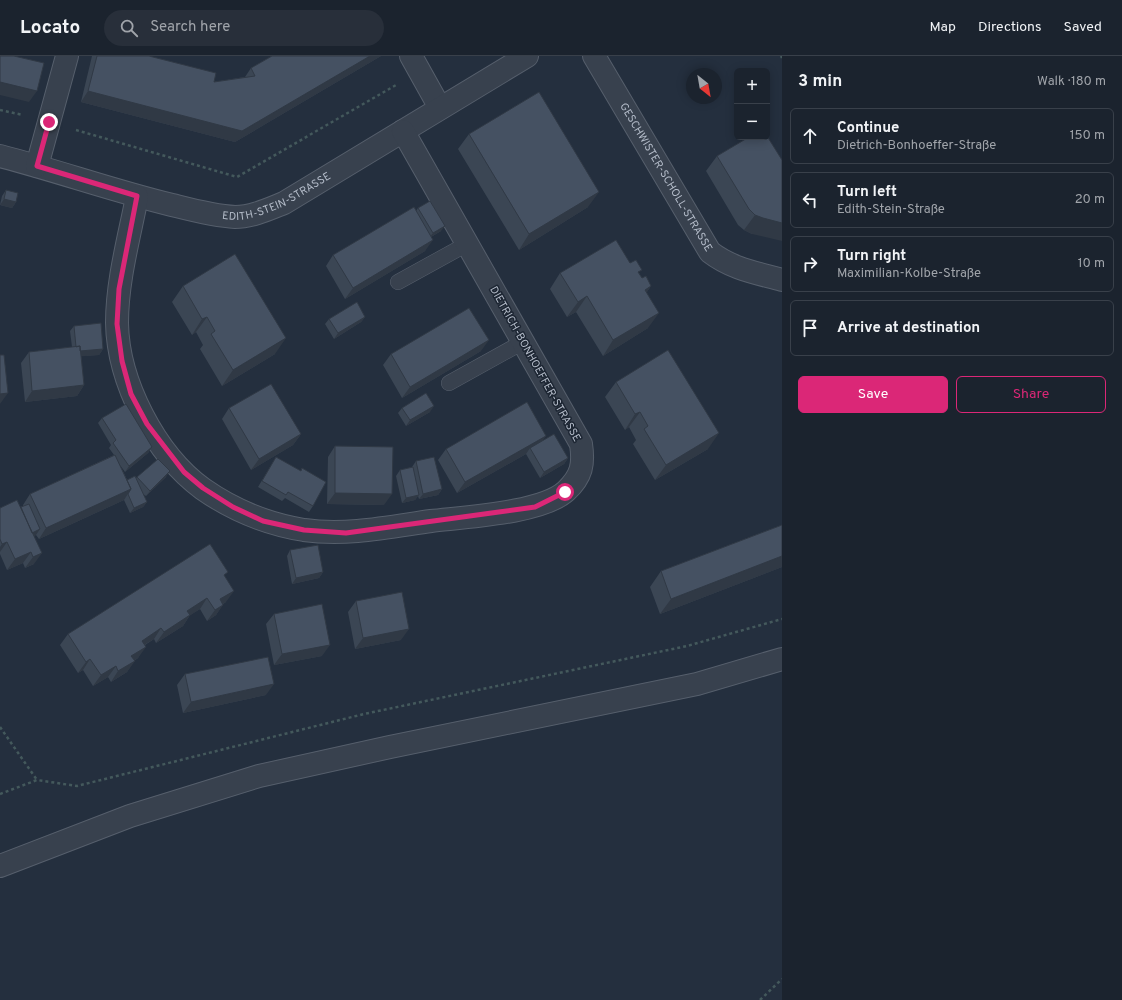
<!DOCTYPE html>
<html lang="en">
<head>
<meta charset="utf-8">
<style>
  body { margin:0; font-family:Overpass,sans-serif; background:#282f3a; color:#f1f3f6 }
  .controls { position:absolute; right:12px; top:12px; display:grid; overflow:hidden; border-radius:6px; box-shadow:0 2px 10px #0003 }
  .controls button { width:36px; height:36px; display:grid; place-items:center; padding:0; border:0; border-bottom:1px solid #39404a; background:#1b232e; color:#f1f3f6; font:20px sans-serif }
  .compass { position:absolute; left:686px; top:12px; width:36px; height:36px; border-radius:50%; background:#1b232e; box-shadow:0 2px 10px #0003; rotate:149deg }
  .stop { position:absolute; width:12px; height:12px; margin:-9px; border:3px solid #db2777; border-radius:50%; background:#fff }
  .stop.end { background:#db2777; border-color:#fff; box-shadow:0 1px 4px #0008 }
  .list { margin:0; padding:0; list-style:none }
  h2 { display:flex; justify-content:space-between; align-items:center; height:52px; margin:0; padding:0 16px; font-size:17px }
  h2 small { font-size:13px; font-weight:400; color:#a0a4aa }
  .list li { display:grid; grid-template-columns:26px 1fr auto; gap:12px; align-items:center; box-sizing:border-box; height:56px; margin:0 8px 8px; padding:0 8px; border:1px solid #39404a; border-radius:6px }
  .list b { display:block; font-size:15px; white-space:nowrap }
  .list p { margin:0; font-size:13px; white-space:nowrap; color:#a0a4aa }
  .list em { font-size:13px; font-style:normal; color:#a0a4aa }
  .actions { display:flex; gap:8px; padding:12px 16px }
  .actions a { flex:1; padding:9px 0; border:1px solid #db2777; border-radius:6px; text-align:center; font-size:14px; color:#db2777 }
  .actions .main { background:#db2777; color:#fff }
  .icon { flex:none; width:22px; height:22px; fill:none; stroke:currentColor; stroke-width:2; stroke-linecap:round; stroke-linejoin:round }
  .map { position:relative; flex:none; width:782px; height:944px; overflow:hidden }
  header { display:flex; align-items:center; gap:24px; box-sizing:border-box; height:56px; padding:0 20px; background:#1b232e; border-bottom:1px solid #39404a }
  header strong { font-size:19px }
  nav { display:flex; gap:22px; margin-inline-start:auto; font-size:14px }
  .search { width:280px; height:36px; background:#282f3a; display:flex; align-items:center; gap:10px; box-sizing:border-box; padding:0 14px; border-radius:22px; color:#a0a4aa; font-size:15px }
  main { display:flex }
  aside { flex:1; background:#1b232e }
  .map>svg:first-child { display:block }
</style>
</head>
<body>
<header>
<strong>Locato</strong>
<div class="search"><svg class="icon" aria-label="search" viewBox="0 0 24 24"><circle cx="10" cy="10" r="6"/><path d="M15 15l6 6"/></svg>Search here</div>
<nav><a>Map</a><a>Directions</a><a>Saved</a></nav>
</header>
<main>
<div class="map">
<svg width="782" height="944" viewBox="0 0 782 944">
  <rect width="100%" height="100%" fill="#242f3e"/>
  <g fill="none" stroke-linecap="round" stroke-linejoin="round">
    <g stroke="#565f6c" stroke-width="16">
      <path id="service" d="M 398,226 L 467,188
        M 449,327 L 523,286"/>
    </g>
    <g stroke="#565f6c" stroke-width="24">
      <g id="minor">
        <path d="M 411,0 L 440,52"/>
        <path id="s1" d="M 594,0 L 710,196 C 732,213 757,217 782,224"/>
        <path id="s2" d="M 0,100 C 58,115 114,135 172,149 C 192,154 214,160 235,161 C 252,161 269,153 284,147 L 527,0"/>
        <path d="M 37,110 L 67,0"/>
        <path d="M 137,141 C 129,182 117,225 117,267 C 118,326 155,398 203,433 C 233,454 267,468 304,474 C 347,480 389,471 431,465 C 465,461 542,457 566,435 C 582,420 584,408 581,388 L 403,75"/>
      </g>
    </g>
    <g stroke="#565f6c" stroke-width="24">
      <path id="tertiary" d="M 0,810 L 130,760 L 259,720 L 390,691 L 697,628 L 782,603"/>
    </g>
    <path stroke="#44595c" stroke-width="2.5" stroke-dasharray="3 3" stroke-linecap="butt" d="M 781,0 L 782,2
      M 0,54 L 23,59
      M 76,74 L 237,121 L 396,29
      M 0,671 L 37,724
      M 0,738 L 37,724 L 77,730 L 364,658 L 687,590 L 782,563
      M 760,944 L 782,923"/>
    <use href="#service" stroke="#38414e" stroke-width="15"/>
    <use href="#minor" stroke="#38414e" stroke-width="22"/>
    <use href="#tertiary" stroke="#38414e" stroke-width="22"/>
  </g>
  <path fill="#3b4654" d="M 92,0 L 149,0 L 214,26 L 245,21 L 251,12 L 272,0 L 381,0 L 235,86 L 81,46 Z
    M 469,78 L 588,151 L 519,194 L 458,93 Z
    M 717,100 L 782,104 L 752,178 L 744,174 L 738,169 L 706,115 Z
    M 6,134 L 16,146 L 12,152 L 0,149 L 2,140 Z
    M 418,152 L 441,175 L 431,181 L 425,195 L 345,243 L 326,210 L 333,199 L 416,155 Z
    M 630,207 L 639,217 L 642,222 L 651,230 L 646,237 L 648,272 L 603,300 L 576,256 L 567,261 L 550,233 L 560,217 Z
    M 183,230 L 275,298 L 222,330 L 200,293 L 203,289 L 196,276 L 192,279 L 172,246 Z
    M 365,261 L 361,266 L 334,283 L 325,268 L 329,263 Z
    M 74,270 L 103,293 L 99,299 L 81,300 L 84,329 L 77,340 L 25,346 L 21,307 L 29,296 L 72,291 L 70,275 Z
    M 481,295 L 402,342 L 383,309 L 391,298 Z
    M 616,326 L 708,393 L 655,424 L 633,388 L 636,384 L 629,371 L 625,374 L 605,341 Z
    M 229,352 L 301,378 L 293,389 L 251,414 L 222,363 Z
    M 402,352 L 430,356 L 406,370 L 398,357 Z
    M 102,362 L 152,391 L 148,397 L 125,416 L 120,409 L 127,424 L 136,422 L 137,421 L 166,421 L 146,440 L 143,438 L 147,446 L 143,451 L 130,457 L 124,444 L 39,483 L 36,479 L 34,480 L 34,508 L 25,512 L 23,507 L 7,514 L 0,498 L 0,452 L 21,451 L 23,450 L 23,449 L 30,438 L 114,399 L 109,392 L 111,389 L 98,367 Z
    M 542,384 L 568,402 L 564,408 L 540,422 L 526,398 L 457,437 L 438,404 L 446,393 Z
    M 335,390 L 384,449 L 327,448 L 328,401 Z
    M 276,401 L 300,415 L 302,412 L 313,450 L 309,456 L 285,442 L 282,445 L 258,431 Z
    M 416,405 L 442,433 L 438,439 L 419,443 L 418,440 L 415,444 L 402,447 L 396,420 L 400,414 L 412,411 Z
    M 782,469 L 782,511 L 660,558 L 650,531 L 661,515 Z
    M 290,494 L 323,516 L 319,522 L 292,528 L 287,500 Z
    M 225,521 L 226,546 L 223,548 L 216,559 L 207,565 L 200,553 L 190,559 L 183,570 L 156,587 L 154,583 L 145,589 L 138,602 L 134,605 L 127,616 L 111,626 L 108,621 L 93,630 L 83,614 L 78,617 L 60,589 L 68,578 Z
    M 356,545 L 401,584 L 355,593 L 348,556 Z
    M 274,558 L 322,600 L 274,609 L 266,568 Z
    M 185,618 L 266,639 L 183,657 L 177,629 Z"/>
  <path fill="#303945" d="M 370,0 L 381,0 L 235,86 L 81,46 L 88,35 L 242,75 Z
    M 0,26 L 37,35 L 29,46 L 0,39 Z
    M 599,136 L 588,151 L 519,194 L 529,178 Z
    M 4,143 L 16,146 L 12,152 L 0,149 Z
    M 755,159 L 782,167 L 782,185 L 752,178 L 744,174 Z
    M 445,170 L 441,175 L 429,182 L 433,177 Z
    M 433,184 L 425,195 L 345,243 L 353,232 Z
    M 651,230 L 641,245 L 645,234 Z
    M 587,240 L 576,256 L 567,261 L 578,246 Z
    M 659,257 L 648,272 L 603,300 L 613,284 Z
    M 207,261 L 196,276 L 192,279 L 202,263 Z
    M 365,261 L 361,266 L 334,283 L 338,277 Z
    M 286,282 L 275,298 L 222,330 L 233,314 Z
    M 489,284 L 481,295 L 402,342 L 410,331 Z
    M 103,293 L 99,299 L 72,301 L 76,295 Z
    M 84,329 L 77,340 L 25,346 L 32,335 Z
    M 8,337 L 0,348 L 0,338 Z
    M 434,350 L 430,356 L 406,370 L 410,364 Z
    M 640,356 L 629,371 L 625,374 L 635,358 Z
    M 719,377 L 708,393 L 655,424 L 666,409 Z
    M 301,378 L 293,389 L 251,414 L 259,403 Z
    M 546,380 L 538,391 L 530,392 L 526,398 L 457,437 L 465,426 Z
    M 152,391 L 148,397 L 125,416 L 129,410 Z
    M 568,402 L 564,408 L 540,422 L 544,416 Z
    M 170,415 L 166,421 L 146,440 L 150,435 Z
    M 131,433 L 124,444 L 39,483 L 46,472 Z
    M 442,433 L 438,439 L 419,443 L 423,438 Z
    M 335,437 L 392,438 L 384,449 L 327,448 Z
    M 419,439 L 415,444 L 402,447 L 406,442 Z
    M 147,446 L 143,451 L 130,457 L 134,452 Z
    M 40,473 L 36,479 L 23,485 L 27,479 Z
    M 7,486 L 0,496 L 0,491 L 2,488 Z
    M 31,496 L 23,507 L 7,514 L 15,503 Z
    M 42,497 L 34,508 L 25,512 L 33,501 Z
    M 782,500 L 782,511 L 660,558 L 671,543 Z
    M 323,516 L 319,522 L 292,528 L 296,522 Z
    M 234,535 L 226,546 L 214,553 L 220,543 Z
    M 207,542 L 200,553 L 180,566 L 187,555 Z
    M 223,549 L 216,559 L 207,565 L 215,554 Z
    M 190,559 L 183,570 L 156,587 L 164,576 Z
    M 161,572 L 154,583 L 134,595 L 142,585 Z
    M 409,573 L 401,584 L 355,593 L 363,582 Z
    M 330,589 L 322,600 L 274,609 L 282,598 Z
    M 146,591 L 138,602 L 124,611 L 131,600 Z
    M 90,603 L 83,614 L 78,617 L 86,606 Z
    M 135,605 L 127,616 L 111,626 L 118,615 Z
    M 116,610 L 108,621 L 93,630 L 101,619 Z
    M 274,628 L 266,639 L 183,657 L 191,646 Z"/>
  <path fill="#455162" stroke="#303945" d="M 0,0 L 14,0 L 44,7 L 37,35 L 0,26 Z
    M 97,0 L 149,0 L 216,17 L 214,26 L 255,20 L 251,12 L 272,0 L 370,0 L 242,75 L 88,35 Z
    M 539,36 L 599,136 L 529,178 L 469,78 Z
    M 767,80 L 782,104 L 782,167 L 763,162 L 755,159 L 749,153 L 717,100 L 749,81 L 767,81 Z
    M 6,134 L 18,137 L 16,146 L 4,143 Z
    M 430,145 L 445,170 L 433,177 L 418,152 Z
    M 414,151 L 433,184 L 353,232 L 333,199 Z
    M 616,184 L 630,207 L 636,204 L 642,214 L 638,216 L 642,222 L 646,220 L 651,230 L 645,234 L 659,257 L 613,284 L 587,240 L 578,246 L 560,217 Z
    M 235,198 L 286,282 L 233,314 L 211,278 L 215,275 L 207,261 L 202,263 L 183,230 Z
    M 357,246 L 365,261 L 338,277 L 329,263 Z
    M 469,252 L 489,284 L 410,331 L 391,298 Z
    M 101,267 L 103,293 L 80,295 L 80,290 L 76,291 L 74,270 Z
    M 80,290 L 84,329 L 32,335 L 29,296 Z
    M 668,294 L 719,377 L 666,409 L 644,373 L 648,370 L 640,356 L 635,358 L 616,326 Z
    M 0,299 L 4,299 L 8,337 L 0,338 Z
    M 271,328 L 301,378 L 259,403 L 229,352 Z
    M 426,337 L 434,350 L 410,364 L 402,352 Z
    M 527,346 L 546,380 L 465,426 L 446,393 Z
    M 126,348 L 152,391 L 129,410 L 113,387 L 116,384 L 102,362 Z
    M 554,378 L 568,402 L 544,416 L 530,392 Z
    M 335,390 L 393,391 L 392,438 L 335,437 Z
    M 115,399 L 131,433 L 46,472 L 30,438 Z
    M 276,401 L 301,415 L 302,412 L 326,426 L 313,450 L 288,436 L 286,439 L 262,425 Z
    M 434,401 L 442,433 L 423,438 L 416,405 Z
    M 158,403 L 170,415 L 150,435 L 137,421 Z
    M 413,411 L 419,439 L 406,442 L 400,414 Z
    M 135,420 L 147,446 L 134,452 L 128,438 L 131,433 L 127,424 Z
    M 17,444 L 42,497 L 33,501 L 31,496 L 15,503 L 7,486 L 2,488 L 0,483 L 0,452 Z
    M 29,448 L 40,473 L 32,477 L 21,451 Z
    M 782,469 L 782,500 L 671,543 L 661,515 Z
    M 210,488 L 228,516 L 224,519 L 234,535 L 220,543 L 223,549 L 215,554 L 207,542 L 187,555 L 190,559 L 164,576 L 161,572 L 142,585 L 146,591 L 131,600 L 135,605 L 118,615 L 116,610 L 101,619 L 90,603 L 86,606 L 68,578 Z
    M 318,489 L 323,516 L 296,522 L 290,494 Z
    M 402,536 L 409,573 L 363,582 L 356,545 Z
    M 322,548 L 330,589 L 282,598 L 274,558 Z
    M 268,601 L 274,628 L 191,646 L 185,618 Z"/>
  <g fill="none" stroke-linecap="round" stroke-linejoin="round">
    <path stroke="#db2777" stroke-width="5" d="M 49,66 L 37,110 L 137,140 L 119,233 L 117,268 L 122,305 L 131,338 L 147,368 L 184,416 L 203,432 L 233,451 L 263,465 L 304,474 L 346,477 L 535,451 L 565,436"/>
  </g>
  <g text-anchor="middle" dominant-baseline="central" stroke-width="3" stroke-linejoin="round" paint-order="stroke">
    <g font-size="11" fill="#b4bcc9" stroke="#1d2633">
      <text stroke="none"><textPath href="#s1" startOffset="141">GESCHWISTER-SCHOLL-STRASSE</textPath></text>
      <text stroke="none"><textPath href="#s2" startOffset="289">EDITH-STEIN-STRASSE</textPath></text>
      <text transform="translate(535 308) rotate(61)">DIETRICH-BONHOEFFER-STRASSE</text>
    </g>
  </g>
</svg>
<div class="controls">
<button>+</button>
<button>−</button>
</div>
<svg class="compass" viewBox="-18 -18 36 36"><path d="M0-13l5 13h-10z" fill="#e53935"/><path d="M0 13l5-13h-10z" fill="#a0a4aa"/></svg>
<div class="stop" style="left:565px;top:436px"></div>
<div class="stop end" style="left:49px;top:66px"></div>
</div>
<aside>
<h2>3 min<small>Walk · 180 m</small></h2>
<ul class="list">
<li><svg class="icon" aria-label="ahead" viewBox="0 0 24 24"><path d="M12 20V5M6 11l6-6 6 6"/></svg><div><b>Continue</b><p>Dietrich-Bonhoeffer-Straße</p></div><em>150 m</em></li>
<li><svg class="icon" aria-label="left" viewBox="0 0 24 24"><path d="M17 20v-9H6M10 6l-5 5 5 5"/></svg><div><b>Turn left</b><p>Edith-Stein-Straße</p></div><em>20 m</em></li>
<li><svg class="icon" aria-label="right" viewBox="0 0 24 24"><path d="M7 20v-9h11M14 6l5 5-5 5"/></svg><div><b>Turn right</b><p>Maximilian-Kolbe-Straße</p></div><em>10 m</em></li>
<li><svg class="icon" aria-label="arrive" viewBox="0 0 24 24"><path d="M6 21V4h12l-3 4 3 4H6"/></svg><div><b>Arrive at destination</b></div></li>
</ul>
<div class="actions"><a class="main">Save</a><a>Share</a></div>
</aside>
</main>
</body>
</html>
